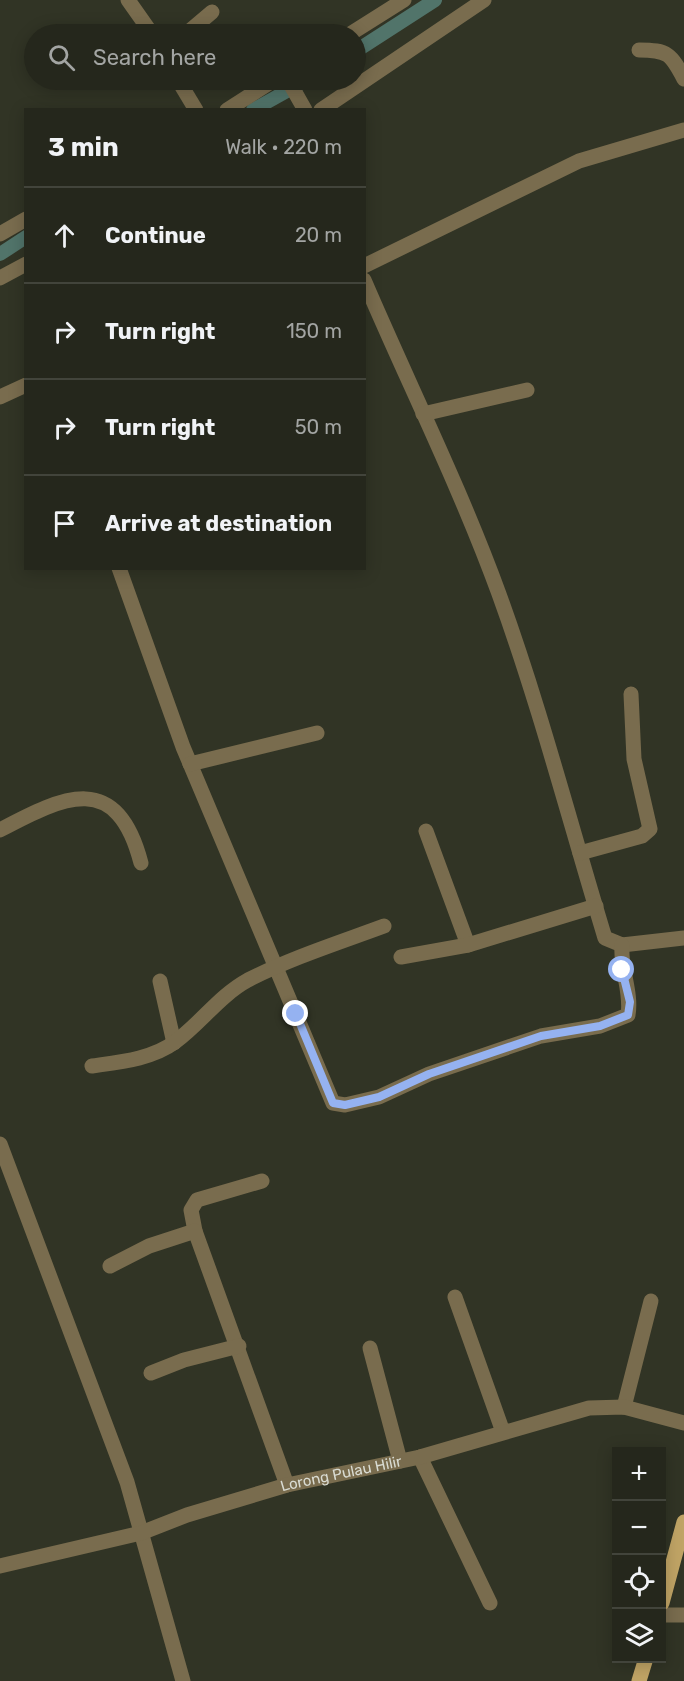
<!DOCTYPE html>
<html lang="en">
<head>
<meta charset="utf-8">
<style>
  body { margin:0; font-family:Rubik,sans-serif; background:#313329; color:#f1f3f6 }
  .controls { position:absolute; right:18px; bottom:18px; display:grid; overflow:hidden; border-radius:0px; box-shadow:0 3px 15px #0003 }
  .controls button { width:54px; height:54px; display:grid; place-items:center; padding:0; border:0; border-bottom:2px solid #42443b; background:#25271c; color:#f1f3f6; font:30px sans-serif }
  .stop { position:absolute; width:18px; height:18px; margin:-14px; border:4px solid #95b2f1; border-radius:50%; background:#fff }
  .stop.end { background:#95b2f1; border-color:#fff; box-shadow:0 2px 6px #0008 }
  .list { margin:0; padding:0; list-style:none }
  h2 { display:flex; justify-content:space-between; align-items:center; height:78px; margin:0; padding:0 24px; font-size:26px }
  h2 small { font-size:20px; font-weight:400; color:#a3a5a3 }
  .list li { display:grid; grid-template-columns:39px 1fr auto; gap:18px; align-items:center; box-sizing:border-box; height:96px; padding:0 24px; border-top:2px solid #42443b }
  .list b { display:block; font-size:22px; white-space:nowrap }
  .list em { font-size:20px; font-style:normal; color:#a3a5a3 }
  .icon { flex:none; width:33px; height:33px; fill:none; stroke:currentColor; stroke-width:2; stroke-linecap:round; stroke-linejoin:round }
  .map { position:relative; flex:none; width:684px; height:1681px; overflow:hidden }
  .search { position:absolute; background:#25271c; box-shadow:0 3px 15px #0003; left:24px; top:24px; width:342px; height:66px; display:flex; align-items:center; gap:15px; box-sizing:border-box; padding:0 21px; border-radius:33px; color:#a3a5a3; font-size:22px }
  .panel { position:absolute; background:#25271c; box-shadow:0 3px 15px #0003; left:24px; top:108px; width:342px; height:462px; border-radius:0px }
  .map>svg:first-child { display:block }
</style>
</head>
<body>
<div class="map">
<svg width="684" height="1681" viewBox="0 0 684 1681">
  <rect width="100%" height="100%" fill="#313425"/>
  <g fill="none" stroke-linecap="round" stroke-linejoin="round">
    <path stroke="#51746a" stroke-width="14" d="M 356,51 L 435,0
      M 298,85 L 307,80
      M 253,110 L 287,91
      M 0,254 L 26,237"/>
    <g stroke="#796c4e" stroke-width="15">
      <path d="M 128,0 L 152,34"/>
      <path d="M 186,34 L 212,12"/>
      <path d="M 350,34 L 404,0"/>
      <path d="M 639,50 C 668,50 671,54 684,79"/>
      <path d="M 178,80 L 196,110"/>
      <path d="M 288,80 L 305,110"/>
      <path d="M 227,110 L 274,80"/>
      <path d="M 321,110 L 484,0"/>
      <path d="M 0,234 L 26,219"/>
      <path d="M 364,266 L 579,161 L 684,130"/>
      <path d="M 0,278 L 26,264"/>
      <path d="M 364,280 C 409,385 460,487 499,594 C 540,707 570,823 605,938 L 622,945 L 684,938"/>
      <path d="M 0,397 L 26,385"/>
      <path d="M 423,414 L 527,390"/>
      <path d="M 119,568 L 183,747 L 333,1103 L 345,1105 L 379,1097 L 429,1074 L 541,1036 L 600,1026 L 628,1015 C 632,992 620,969 622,945"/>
      <path d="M 190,764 L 317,733"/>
      <path d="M 0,830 C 64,796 117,770 141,863"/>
      <path d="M 426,831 L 468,945"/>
      <path d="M 580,853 L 642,836 L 650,829 L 634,759 L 631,694"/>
      <path d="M 401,957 L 468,945 L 596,906"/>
      <path d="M 160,981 L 174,1043"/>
      <path d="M 92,1066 C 120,1062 152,1059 175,1042 C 201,1023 219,996 248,980 C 291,958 338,943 384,926"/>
      <path d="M 0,1144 L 127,1482 L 183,1681"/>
      <path d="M 195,1231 L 191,1210 L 197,1200 L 262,1181"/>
      <path d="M 110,1266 L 149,1246 L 195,1231 L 287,1485"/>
      <path d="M 455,1297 L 503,1432"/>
      <path d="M 370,1348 L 400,1461"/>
      <path d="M 151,1373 L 184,1360 L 239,1346"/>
      <path d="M 624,1407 L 651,1301"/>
      <path d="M 420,1457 L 490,1603"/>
      <path id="s1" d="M 0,1566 L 141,1533 L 187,1515 L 287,1485 L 420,1457 L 589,1408 L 624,1407 L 684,1423"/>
      <path d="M 662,1615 L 684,1615"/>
    </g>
    <path stroke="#c0a465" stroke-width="15" d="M 662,1603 L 684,1522
      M 639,1681 L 646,1658"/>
  </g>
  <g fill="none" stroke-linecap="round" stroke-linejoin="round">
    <path stroke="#95b2f1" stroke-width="8" d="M 296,1014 L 333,1103 L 345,1105 L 379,1097 L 429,1074 L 541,1036 L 600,1026 L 628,1015 L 630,1002 L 622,970"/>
  </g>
  <g text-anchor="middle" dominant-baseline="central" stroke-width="4.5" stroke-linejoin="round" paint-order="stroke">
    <g font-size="15" fill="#d9dbd2" stroke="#272a1c">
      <text stroke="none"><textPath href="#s1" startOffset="354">Lorong Pulau Hilir</textPath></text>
    </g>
  </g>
</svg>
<div class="controls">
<button>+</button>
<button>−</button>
<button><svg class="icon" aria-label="locate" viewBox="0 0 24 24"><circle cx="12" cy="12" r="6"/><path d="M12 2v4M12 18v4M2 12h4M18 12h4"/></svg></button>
<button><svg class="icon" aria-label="layers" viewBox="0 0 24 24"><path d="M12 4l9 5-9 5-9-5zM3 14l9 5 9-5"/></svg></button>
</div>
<div class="stop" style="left:622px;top:970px"></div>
<div class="stop end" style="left:296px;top:1014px"></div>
<div class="search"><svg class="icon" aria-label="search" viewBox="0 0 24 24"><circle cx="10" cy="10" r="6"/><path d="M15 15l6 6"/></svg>Search here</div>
<section class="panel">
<h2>3 min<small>Walk · 220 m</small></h2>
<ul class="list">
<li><svg class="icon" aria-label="ahead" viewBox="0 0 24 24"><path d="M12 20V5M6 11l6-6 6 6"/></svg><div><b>Continue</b></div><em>20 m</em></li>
<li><svg class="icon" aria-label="right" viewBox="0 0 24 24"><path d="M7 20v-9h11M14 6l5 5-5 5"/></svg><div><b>Turn right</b></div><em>150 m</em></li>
<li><svg class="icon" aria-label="right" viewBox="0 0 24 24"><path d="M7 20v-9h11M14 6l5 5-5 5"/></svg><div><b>Turn right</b></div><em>50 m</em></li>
<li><svg class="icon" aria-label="arrive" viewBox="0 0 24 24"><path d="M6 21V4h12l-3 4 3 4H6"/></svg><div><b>Arrive at destination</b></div></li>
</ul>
</section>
</div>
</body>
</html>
